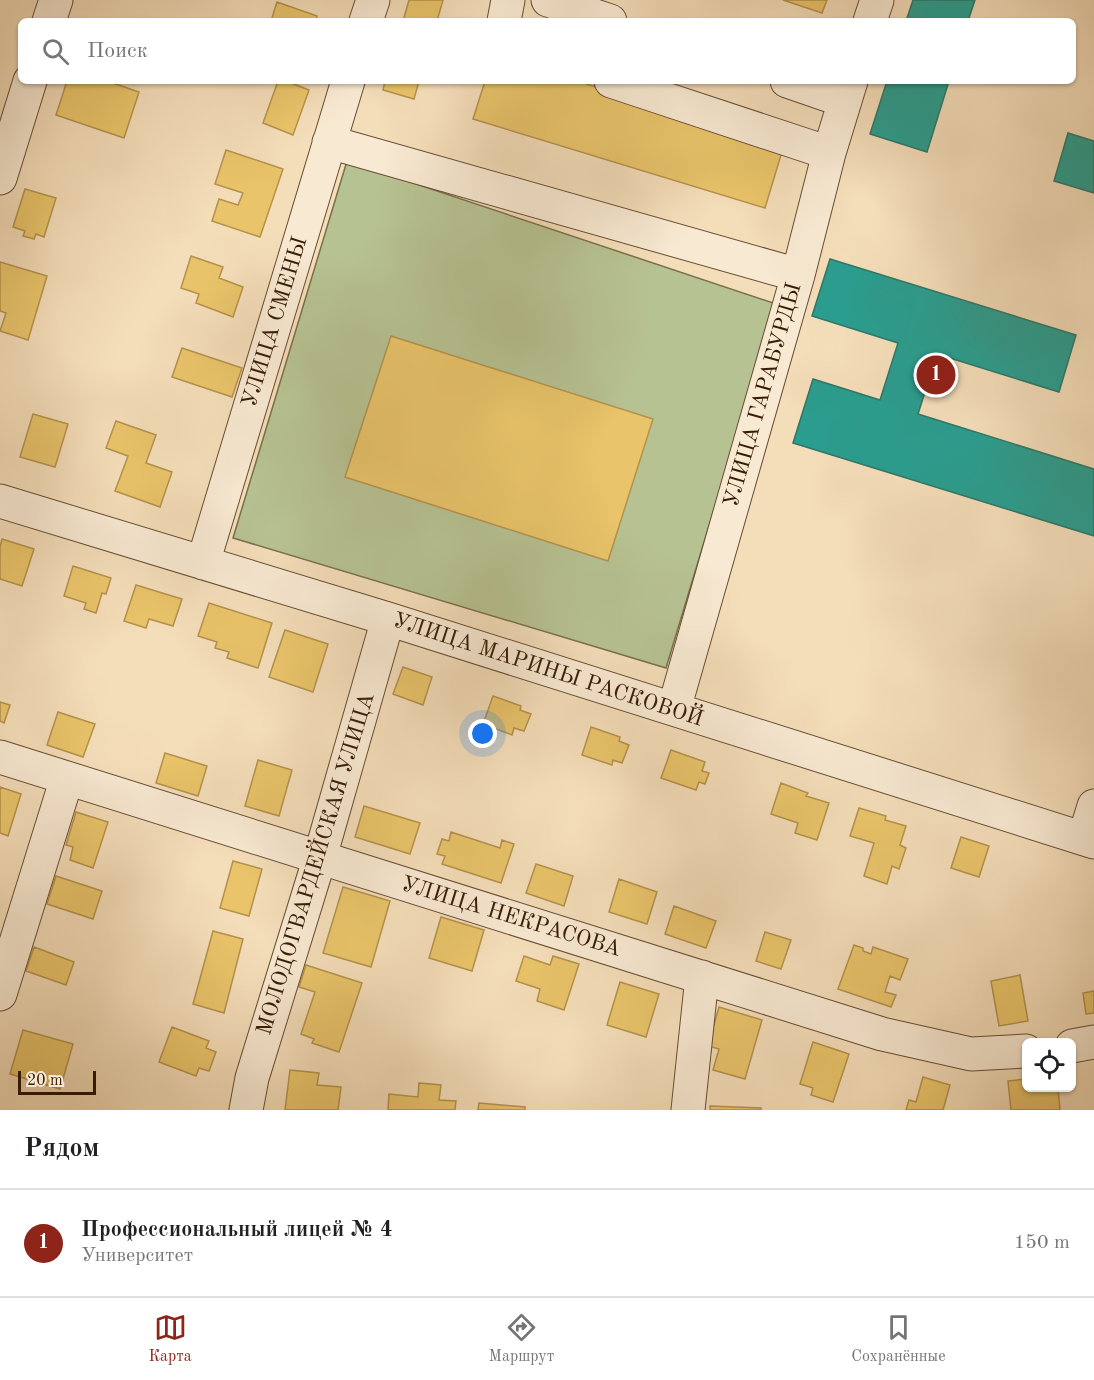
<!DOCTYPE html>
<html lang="ru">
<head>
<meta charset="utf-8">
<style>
  body { margin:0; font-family:"Old Standard TT",serif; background:#f6f6f6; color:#202124 }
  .controls { position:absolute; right:18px; bottom:18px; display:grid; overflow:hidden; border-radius:9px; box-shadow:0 2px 4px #0004 }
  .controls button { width:54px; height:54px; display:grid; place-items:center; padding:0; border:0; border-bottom:2px solid #e0e0e0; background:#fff; color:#202124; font:30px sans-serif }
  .scale { position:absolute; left:18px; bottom:15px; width:78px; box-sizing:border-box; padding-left:6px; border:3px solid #381d05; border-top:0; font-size:16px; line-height:21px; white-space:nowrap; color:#381d05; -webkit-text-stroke:4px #f8e9d2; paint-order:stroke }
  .you { position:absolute; left:483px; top:734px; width:21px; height:21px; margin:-15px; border:4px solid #fff; border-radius:50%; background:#1a73e8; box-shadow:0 0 0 9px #1a73e833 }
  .badge { display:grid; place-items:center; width:39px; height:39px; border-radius:50%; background:#8f2418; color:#fff; font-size:20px; font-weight:700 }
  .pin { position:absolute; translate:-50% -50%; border:3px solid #fff; box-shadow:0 2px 6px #0006 }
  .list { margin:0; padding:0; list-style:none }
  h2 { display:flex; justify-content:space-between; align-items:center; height:78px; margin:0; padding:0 24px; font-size:26px }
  h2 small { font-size:20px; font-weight:400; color:#757577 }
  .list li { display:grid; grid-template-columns:39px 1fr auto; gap:18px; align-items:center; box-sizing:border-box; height:108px; padding:0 24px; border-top:2px solid #e0e0e0 }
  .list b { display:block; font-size:22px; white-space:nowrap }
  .list p { margin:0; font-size:20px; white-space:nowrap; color:#757577 }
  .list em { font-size:20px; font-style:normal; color:#757577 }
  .icon { flex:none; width:33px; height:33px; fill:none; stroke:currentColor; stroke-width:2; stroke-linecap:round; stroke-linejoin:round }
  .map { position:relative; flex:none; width:1094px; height:1110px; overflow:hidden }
  .search { position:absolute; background:#fff; box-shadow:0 2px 4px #0004; left:18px; right:18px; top:18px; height:66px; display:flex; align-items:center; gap:15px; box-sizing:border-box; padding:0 21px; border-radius:9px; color:#757577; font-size:22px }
  .sheet { height:186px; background:#fff }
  nav { display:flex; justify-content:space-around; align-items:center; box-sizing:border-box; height:84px; border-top:2px solid #e0e0e0; background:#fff; font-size:16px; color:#757577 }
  nav a { display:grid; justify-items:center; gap:3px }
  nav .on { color:#8f2418 }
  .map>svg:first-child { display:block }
</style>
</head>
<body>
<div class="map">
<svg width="1094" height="1110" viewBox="0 0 1094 1110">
  <rect width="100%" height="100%" fill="#f4ddb9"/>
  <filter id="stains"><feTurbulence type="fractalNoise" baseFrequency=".00333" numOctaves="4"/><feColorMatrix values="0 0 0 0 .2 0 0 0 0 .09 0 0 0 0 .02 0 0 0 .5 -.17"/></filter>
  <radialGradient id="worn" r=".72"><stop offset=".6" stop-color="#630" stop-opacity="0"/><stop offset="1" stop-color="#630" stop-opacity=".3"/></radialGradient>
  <path fill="#b7c292" stroke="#78704c" stroke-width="1.5" d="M 347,161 L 776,304 L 666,668 L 233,538 Z"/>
  <path fill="#e9c46a" stroke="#b4924c" stroke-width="1.5" d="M 409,0 L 443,0 L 437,21 L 403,21 Z
    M 783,0 L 827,0 L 822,13 Z
    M 277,2 L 317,16 L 316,21 L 271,21 Z
    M 67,81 L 107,81 L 139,92 L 124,138 L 56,115 Z
    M 278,81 L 286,81 L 309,90 L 293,135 L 263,123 Z
    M 385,81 L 419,81 L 414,99 L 383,90 Z
    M 485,81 L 577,81 L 784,145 L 765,208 L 473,119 Z
    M 226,150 L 283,169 L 260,237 L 212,221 L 219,199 L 238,205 L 243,193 L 215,184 Z
    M 25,189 L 56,198 L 44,237 L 36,234 L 34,239 L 23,236 L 25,231 L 13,227 Z
    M 191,256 L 223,267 L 219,278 L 243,287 L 233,317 L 196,303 L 199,294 L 181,288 Z
    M 0,262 L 47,276 L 28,340 L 0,331 L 6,313 L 0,311 Z
    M 391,336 L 653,419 L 608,561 L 345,477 Z
    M 182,348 L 242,368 L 232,397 L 172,377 Z
    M 33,414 L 68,424 L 55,467 L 20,457 Z
    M 116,421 L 156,435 L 146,463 L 172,472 L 160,507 L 115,491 L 128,456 L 106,448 Z
    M 2,539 L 34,549 L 22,586 L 0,579 L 0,547 Z
    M 73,566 L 111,578 L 106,594 L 102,593 L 96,613 L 84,609 L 86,603 L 64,596 Z
    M 136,585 L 182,599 L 173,626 L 149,619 L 146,628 L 124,621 Z
    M 209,603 L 272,623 L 258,668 L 227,658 L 229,652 L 215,648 L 217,642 L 198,636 Z
    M 285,630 L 328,644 L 313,692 L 269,677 Z
    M 403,667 L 432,677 L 423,705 L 393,694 Z
    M 493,696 L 521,706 L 520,710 L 531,714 L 524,731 L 514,728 L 512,735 L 483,724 Z
    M 0,702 L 10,705 L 4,723 L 0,721 Z
    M 58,712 L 95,724 L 83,757 L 47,745 Z
    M 591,727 L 620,737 L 619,741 L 629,745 L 622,763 L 613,760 L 612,765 L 582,755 Z
    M 671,750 L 705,762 L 702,771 L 709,773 L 705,784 L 699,782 L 696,790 L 661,778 Z
    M 165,753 L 207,766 L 198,796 L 156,783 Z
    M 258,760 L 292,770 L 279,816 L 245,806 Z
    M 781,783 L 808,793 L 806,796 L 829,803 L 817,840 L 795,833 L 798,823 L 771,814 Z
    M 0,787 L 21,794 L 8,836 L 0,833 Z
    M 364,806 L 420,823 L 410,854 L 355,837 Z
    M 859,808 L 886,816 L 885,820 L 906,826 L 900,845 L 906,848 L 899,869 L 892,866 L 887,884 L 864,876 L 874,843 L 850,836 Z
    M 76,812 L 108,822 L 93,868 L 70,860 L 73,847 L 66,845 Z
    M 451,832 L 500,848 L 502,840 L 514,844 L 501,883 L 442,864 L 445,856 L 437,854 L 442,839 L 449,841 Z
    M 961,837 L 989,846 L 979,877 L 951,868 Z
    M 233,861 L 262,869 L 249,916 L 220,908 Z
    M 536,864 L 573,876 L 564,906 L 526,893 Z
    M 56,876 L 102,891 L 93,919 L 47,904 Z
    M 619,879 L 657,892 L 647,924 L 609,912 Z
    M 343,887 L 390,901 L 371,967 L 323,953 Z
    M 674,906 L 716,921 L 706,948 L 665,934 Z
    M 441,917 L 484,930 L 472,971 L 429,958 Z
    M 213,931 L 243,939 L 224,1013 L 193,1004 Z
    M 765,932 L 791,940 L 781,969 L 756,961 Z
    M 854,945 L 863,948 L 863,951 L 871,954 L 873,947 L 908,959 L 900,980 L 890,976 L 885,992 L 896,995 L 891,1007 L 838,989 Z
    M 34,947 L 74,962 L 66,985 L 26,971 Z
    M 524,956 L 550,965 L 553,956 L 579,964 L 564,1010 L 537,1001 L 540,989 L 516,981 Z
    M 306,965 L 362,983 L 339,1052 L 312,1043 L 314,1039 L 301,1034 L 315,992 L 299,987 Z
    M 1020,975 L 1028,1021 L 999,1026 L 991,981 Z
    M 620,982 L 659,994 L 646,1037 L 607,1025 Z
    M 1094,991 L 1094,1013 L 1086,1014 L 1083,993 Z
    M 719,1007 L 762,1020 L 745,1079 L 713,1070 L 719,1049 L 708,1046 Z
    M 172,1027 L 209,1041 L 206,1048 L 216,1052 L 209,1071 L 199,1068 L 196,1076 L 159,1062 Z
    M 23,1030 L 73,1044 L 60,1089 L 10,1074 Z
    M 813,1042 L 849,1054 L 833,1102 L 811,1095 L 813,1088 L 800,1084 Z
    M 290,1070 L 319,1073 L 317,1085 L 341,1087 L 338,1110 L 285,1110 Z
    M 923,1077 L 950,1085 L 943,1110 L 906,1110 L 909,1100 L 916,1102 Z
    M 1026,1079 L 1026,1088 L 1058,1088 L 1060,1110 L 1011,1110 L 1008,1081 Z
    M 419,1083 L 441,1085 L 439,1100 L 456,1101 L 455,1110 L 388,1110 L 389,1094 L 418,1097 Z
    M 479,1103 L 525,1107 L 525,1110 L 478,1110 Z
    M 710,1106 L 761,1108 L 761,1110 L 710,1110 Z"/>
  <path fill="#2a9d8f" stroke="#2e7766" stroke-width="1.5" d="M 913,0 L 975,0 L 968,21 L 906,21 Z
    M 887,81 L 949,81 L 927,152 L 870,134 Z
    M 1068,133 L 1094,141 L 1094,193 L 1054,181 Z
    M 830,259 L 1076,335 L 1059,392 L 937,354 L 918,414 L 1094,469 L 1094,536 L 793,443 L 813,379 L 880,400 L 898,343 L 812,316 Z"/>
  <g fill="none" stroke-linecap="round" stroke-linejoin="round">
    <g stroke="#674d32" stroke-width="35">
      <path id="minor" d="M 548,0 L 610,21
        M 49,21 L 56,0
        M 366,21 L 373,0
        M 504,21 L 508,0
        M 870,21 L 877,0
        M 611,81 L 829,153
        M 787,81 L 845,101
        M 329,142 L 798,275
        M 0,178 L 30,81
        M 0,501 L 388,619 L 1094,842
        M 203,563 L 348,81
        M 674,709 L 798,275 L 829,153 L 851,81
        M 0,757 L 882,1034 L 971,1054 L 1026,1051
        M 1084,839 L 1094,806
        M 0,994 L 67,778
        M 1072,1046 L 1094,1042
        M 246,1110 L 252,1078 L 320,857 L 388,619
        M 688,1110 L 702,977"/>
    </g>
    <use href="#minor" stroke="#f8e9d2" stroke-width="33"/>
  </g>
  <g text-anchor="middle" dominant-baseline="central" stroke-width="6" stroke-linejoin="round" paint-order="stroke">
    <g font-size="22" fill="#381d05" stroke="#f8e9d2">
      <text transform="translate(275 322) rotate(-73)">УЛИЦА СМЕНЫ</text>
      <text transform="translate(763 395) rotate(-74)">УЛИЦА ГАРАБУРДЫ</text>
      <text transform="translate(548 670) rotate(18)">УЛИЦА МАРИНЫ РАСКОВОЙ</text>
      <text transform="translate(316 864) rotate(-73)">МОЛОДОГВАРДЕЙСКАЯ УЛИЦА</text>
      <text transform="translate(511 917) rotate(17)">УЛИЦА НЕКРАСОВА</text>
    </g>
  </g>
  <rect width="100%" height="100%" filter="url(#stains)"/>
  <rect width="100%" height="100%" fill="url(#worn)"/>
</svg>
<div class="controls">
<button><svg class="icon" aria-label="locate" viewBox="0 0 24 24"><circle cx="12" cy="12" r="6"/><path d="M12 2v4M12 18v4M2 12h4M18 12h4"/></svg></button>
</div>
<div class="scale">20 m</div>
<div class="you"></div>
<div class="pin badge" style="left:936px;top:375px">1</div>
<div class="search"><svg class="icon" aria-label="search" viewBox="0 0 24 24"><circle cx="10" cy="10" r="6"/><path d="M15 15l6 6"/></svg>Поиск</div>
</div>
<section class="sheet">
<h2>Рядом<small></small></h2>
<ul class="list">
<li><span class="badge">1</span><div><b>Профессиональный лицей № 4</b><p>Университет</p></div><em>150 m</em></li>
</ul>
</section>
<nav>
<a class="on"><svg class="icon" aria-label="map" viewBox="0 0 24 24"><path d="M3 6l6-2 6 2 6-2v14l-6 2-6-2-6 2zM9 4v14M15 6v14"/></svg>Карта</a>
<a><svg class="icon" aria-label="directions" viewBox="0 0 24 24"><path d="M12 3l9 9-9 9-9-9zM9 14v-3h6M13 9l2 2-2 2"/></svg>Маршрут</a>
<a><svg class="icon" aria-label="saved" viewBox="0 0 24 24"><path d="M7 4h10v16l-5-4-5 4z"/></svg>Сохранённые</a>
</nav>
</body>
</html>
